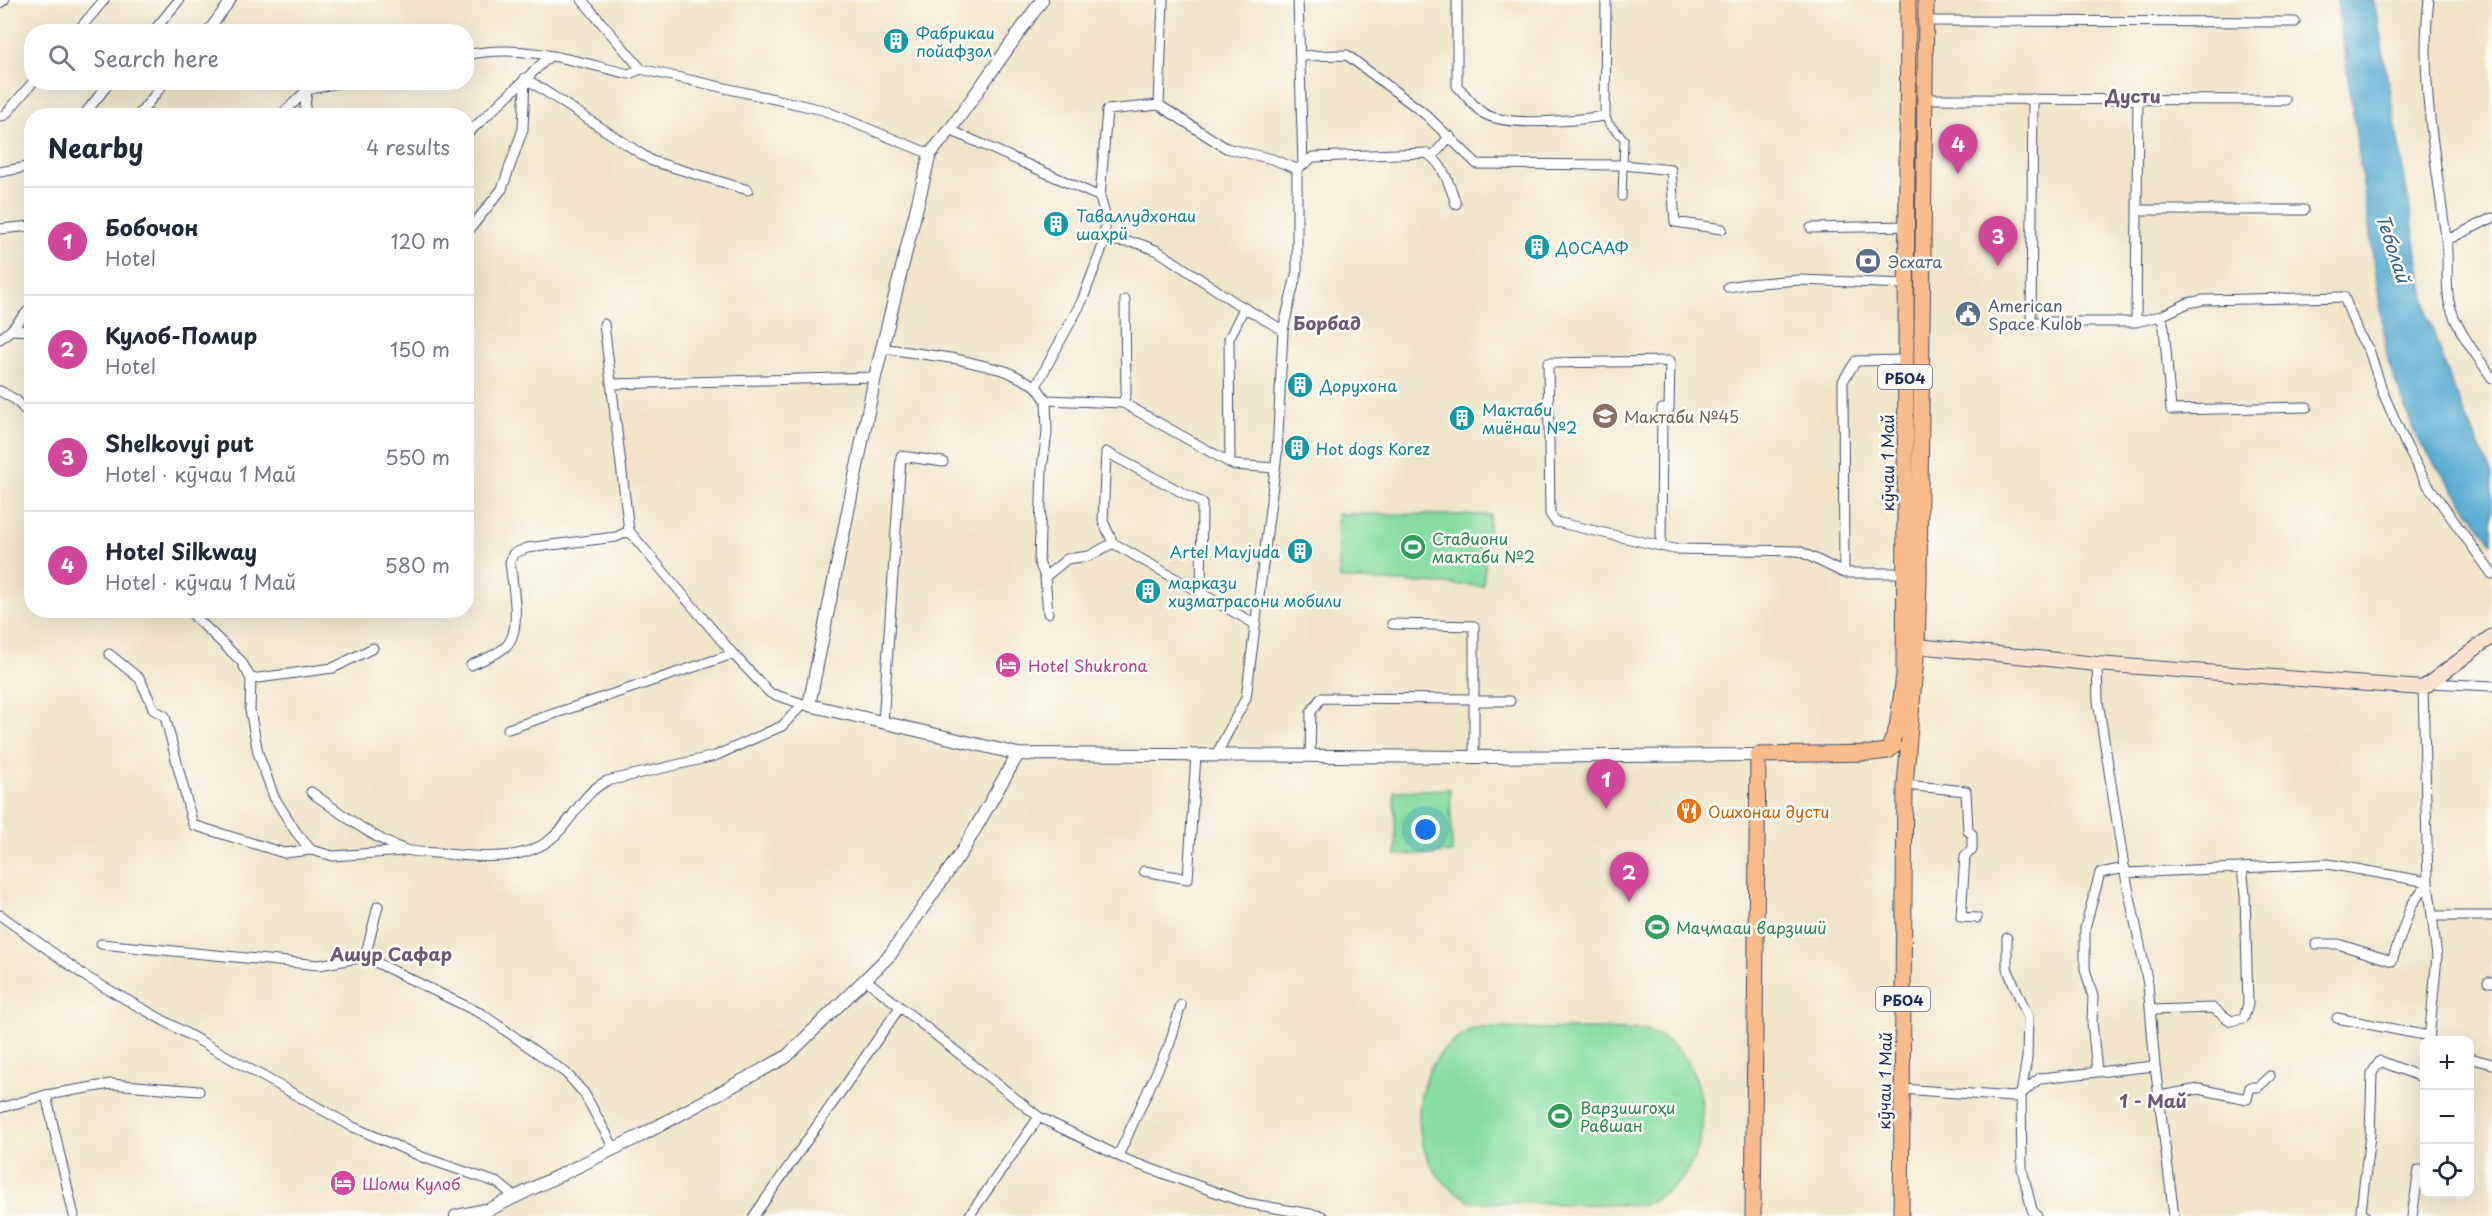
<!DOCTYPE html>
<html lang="en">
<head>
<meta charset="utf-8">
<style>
  body { margin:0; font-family:"Playpen Sans",sans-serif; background:#f6f6f7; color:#1f2937 }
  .controls { position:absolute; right:18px; bottom:18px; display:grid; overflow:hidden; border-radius:12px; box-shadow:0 6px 24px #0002 }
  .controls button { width:54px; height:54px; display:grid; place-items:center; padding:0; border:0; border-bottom:2px solid #e0e1e3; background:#fff; color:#1f2937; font:30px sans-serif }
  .you { position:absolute; left:1426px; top:830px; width:21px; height:21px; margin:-15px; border:4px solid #fff; border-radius:50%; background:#1a73e8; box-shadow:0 0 0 9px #1a73e833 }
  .badge { display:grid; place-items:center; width:39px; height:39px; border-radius:50%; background:#ea580c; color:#fff; font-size:20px; font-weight:700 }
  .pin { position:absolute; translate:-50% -50px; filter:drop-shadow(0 2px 3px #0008) }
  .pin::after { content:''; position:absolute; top:32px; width:21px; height:18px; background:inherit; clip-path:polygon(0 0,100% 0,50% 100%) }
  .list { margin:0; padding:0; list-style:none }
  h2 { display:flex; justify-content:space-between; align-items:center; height:78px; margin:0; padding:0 24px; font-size:26px }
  h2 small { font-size:20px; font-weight:400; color:#747a83 }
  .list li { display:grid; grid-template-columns:39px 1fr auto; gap:18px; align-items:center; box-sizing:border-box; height:108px; padding:0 24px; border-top:2px solid #e0e1e3 }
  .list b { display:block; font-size:22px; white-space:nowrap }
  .list p { margin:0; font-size:20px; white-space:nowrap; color:#747a83 }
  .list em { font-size:20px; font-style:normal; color:#747a83 }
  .icon { flex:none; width:33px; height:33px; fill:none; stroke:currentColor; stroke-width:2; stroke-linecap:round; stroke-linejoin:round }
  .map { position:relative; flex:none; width:2492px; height:1216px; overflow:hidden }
  .search { position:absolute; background:#fff; box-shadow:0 6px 24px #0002; left:24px; top:24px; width:450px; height:66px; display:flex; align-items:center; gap:15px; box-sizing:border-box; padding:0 21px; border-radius:24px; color:#747a83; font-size:22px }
  .panel { position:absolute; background:#fff; box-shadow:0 6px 24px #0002; left:24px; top:108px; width:450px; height:510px; border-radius:24px }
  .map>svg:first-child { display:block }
</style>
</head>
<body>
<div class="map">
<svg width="2492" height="1216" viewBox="0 0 2492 1216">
  <rect width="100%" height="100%" fill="#fdfcf7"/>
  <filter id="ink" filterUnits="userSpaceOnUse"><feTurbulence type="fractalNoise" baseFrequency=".0167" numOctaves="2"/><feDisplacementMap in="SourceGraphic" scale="12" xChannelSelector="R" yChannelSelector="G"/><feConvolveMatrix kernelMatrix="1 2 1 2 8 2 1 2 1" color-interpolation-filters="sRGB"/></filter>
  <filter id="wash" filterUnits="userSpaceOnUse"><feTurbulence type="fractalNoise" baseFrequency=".008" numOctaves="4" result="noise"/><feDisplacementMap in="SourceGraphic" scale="24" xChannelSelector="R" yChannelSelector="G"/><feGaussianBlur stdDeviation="1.35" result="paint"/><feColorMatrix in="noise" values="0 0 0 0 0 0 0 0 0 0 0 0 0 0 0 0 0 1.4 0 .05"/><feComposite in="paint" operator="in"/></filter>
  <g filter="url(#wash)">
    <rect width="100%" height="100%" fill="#f0e5c9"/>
    <path fill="#86dda0" stroke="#50867f" stroke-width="1.5" d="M 1337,514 L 1490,515 L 1483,586 L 1340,579 Z
      M 1450,789 L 1452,853 L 1396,855 L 1394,791 Z
      M 1475,1028 L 1646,1030 C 1654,1034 1664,1038 1671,1043 C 1707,1073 1712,1133 1687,1171 C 1677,1188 1660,1196 1643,1205 L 1472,1202 C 1466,1198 1459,1195 1453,1190 C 1415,1161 1410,1103 1433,1064 C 1442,1048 1460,1037 1475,1028 Z"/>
    <path fill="#54abd1" stroke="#386d98" stroke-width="1.5" d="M 2337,0 L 2374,0 L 2428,316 L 2453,387 L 2492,475 L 2492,543 L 2417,439 L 2388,361 Z"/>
  </g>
  <g filter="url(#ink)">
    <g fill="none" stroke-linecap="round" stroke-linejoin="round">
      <g stroke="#3b4a6e" stroke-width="9">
        <path id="pedestrian" d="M 1605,116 L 1609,124 L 1624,139 L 1622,197"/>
      </g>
      <g stroke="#3b4a6e" stroke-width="11">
        <path id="minor" d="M 582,0 L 641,69 L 823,110 L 930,154
          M 1457,0 L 1457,86 C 1465,94 1474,107 1483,113 C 1507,128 1577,120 1605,116 L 1606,0
          M 2429,0 C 2419,79 2436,159 2446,238 C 2449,259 2445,282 2449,302 C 2456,330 2476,354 2492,378
          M 0,3 L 4,0
          M 1927,21 L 2295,22
          M 77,32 L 104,0
          M 153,32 L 179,0
          M 207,32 L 231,0
          M 466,55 C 524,43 573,61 629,74 L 641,69
          M 1300,56 L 1347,55 L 1425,114 L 1477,164 L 1624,165 L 1671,170 L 1675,222 L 1722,229
          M 525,78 L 652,161 L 748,190
          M 1925,99 L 2285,100
          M 2033,99 L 2031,322 L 2136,322 L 2161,316 L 2188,303 L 2203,300 L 2344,297 L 2358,333 L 2369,350 L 2383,393 L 2406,445 L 2425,481 L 2492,574
          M 1159,105 L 1226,148 L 1272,159 L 1297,169
          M 0,116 L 5,115 L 33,82
          M 83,116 L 110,82
          M 138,116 L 165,82
          M 280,116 L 307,90 L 343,82
          M 304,116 L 307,90
          M 950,130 L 1100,197
          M 466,135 L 550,56
          M 1433,156 L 1450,136
          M 1303,165 L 1313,157 L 1426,153 C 1443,162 1450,186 1456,204
          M 0,172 L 32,166
          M 2137,210 L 2304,210
          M 1811,228 L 1908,226
          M 0,229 L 32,226
          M 466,234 L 502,189 L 523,129 L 525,78
          M 1105,240 L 1137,243 L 1158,251 L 1236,303 L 1283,330
          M 2447,240 L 2492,218
          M 1728,287 L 1746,284 L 1799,280 L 1907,284
          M 2161,316 L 2164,327 L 2171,410 L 2307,407
          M 2136,322 L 2138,99
          M 604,324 L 629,531 L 733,654 L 770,693 L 806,705
          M 11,330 L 27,312 L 32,310
          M 0,339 L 11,330 L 32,331
          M 881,348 L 957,359 L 1006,371 L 1036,386 L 1082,301 L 1105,240 L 1105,215 L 1100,197 L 1107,110 L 1159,105 L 1163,0
          M 613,384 L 875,377
          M 1036,386 L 1046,400 L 1047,433 L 1042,468 L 1039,562 L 1045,577 L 1048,613
          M 0,391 L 16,400 L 32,418
          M 1046,400 L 1123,403 L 1234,465 L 1275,468
          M 1123,403 L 1126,393 L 1125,300
          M 1230,463 L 1229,339 L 1244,308
          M 1113,543 L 1103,521 L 1106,452 L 1202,503 L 1201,593
          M 1661,546 L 1662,409 L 1669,409 L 1670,361 L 1548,363 L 1550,514 L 1556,522 L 1674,549 L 1799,551 L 1844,573 L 1905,573
          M 1844,573 L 1843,381 L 1856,361 L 1905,360
          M 1045,577 L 1067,559 L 1089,556 L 1113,543 L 1255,624
          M 188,610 L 241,661 L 251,679 L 250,710 L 258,753 L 274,797 L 296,832 L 311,850 L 333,856 L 403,851
          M 1392,624 L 1474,626 L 1474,757
          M 109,654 L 140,679 L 154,710 L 165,716 L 193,825 L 284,853 L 311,850
          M 2097,664 L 2098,701 L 2125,873 L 2148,984 L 2155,1066 L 2174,1216
          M 471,665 C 481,660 495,656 504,648 C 524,633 512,584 510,562 L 513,554 L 527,548 L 616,537 L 629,531
          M 251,679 L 333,668 L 373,648
          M 2429,683 L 2492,686
          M 2423,688 L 2428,882 L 2437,957 L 2429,1040
          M 1475,701 L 1510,701
          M 883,723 L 901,456 L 943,462
          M 508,729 L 733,654
          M 1216,755 L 1246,698 L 1277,454 L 1283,330 L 1297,271 L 1297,169 L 1303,165 L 1298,0
          M 1310,756 L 1311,712 L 1321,698 L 1475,699
          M 1905,785 L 1966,791 L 1968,831 L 1972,834 L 1972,850 L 1965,856 L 1961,917 L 1977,918
          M 311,792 C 337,810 374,840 404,849 C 414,853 426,852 436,853 C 473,856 519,864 551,839 C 573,822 581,793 607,781 L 715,756 L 782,726 L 803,704
          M 1144,871 L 1188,879 L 1196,755
          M 2125,873 L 2328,864 L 2428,882 L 2411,906 L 2392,961 L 2338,944 L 2316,944
          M 0,915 L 88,978 L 351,1126 L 422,1157 L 498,1183 L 514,1196
          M 2432,916 L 2492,916
          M 2007,938 L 2007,968 L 2028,1017 L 2027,1058 L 2021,1094 L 2022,1169 L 2032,1210 L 2037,1216
          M 101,944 L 319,965 L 365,957 L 482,1014 L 566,1073 L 584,1093 L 614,1148
          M 365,957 L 378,906
          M 865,979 L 1039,1117 L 1129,1161 L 1246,1203 L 1322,1216
          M 2488,982 L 2492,982
          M 2151,1010 L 2213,1008 L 2231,1021 L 2244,1018 L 2248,1004 L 2245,894 L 2242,868
          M 2337,1018 L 2429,1036
          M 2470,1058 L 2492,1064
          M 2097,1072 L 2092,1022 L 2093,997 L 2085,969 L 2085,928 L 2100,873 L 2125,868
          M 1902,1089 L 2013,1097 L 2021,1094 L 2040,1078 L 2155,1066
          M 46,1095 L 111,1084 L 199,1091
          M 2159,1096 L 2199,1089 L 2247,1099 L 2250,1087 L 2258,1087 L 2270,1076
          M 0,1108 L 46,1095 L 74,1216
          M 1118,1156 L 1170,1043 L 1181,1005
          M 754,1216 L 900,1007
          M 969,1216 L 1039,1117
          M 2365,1216 L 2361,1211 L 2370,1135 L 2372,1073 L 2380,1061 L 2424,1078
          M 2412,1216 L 2419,1170"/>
      </g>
      <g stroke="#3b4a6e" stroke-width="14">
        <path id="tertiary" d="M 1018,754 L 809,705 L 875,377 L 930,154 L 950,130 L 1042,0
          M 456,1216 L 484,1210
          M 476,1216 L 640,1136 L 786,1057 L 890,955 L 963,850 L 1018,754 L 1474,757 L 1758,755"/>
      </g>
      <g stroke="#3b4a6e" stroke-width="16">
        <path id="secondary" d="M 1907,645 L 2097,664 L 2423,688 L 2492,636"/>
      </g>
      <g stroke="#3b4a6e" stroke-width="17">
        <path id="primary" d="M 1888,751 L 1897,728 L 1904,675 L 1908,0
          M 1753,1216 L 1758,755 L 1871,753 L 1888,751 L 1894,746
          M 1901,1216 L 1905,785 L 1917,645 L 1919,579 L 1926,0"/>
      </g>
      <use href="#pedestrian" stroke="#fff" stroke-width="7"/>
      <use href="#minor" stroke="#fff" stroke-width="9"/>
      <use href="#tertiary" stroke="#fff" stroke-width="12"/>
      <use href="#secondary" stroke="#fde4d0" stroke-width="14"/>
      <use href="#primary" stroke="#f9bc8a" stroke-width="15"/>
    </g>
  </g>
  <defs>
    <g id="building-disc" transform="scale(1.35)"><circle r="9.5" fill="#0f9aa8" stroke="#fdfcf7"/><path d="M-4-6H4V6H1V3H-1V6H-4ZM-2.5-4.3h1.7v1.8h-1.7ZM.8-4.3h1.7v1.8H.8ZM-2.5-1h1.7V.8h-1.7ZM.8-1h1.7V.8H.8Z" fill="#fff"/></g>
    <g id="bank-disc" transform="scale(1.35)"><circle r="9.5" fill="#5c6f8a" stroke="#fdfcf7"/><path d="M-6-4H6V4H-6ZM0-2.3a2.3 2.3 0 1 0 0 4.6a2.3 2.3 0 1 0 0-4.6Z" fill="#fff"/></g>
    <g id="civic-disc" transform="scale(1.35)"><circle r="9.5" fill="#5c6f8a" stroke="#fdfcf7"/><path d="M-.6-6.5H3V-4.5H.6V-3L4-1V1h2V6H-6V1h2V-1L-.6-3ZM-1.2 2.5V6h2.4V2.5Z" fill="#fff"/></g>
    <g id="school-disc" transform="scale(1.35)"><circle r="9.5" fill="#8d6e63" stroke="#fdfcf7"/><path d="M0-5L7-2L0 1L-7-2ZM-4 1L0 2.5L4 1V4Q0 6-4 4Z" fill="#fff"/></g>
    <g id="stadium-disc" transform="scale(1.35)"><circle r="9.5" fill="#2e9e5b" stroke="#fdfcf7"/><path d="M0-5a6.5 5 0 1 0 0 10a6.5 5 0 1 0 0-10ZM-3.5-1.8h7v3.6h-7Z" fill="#fff"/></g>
    <g id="hotel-disc" transform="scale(1.35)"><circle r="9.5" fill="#d1479c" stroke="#fdfcf7"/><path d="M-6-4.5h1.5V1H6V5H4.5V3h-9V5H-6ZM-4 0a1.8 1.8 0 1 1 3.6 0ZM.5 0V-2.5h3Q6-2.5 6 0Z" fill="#fff"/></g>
    <g id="restaurant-disc" transform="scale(1.35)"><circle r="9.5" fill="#e8710a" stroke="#fdfcf7"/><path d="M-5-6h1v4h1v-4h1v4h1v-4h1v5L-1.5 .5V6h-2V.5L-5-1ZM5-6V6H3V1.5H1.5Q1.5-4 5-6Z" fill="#fff"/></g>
  </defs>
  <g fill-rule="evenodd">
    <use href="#building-disc" x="896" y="41"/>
    <use href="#building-disc" x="1056" y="224"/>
    <use href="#building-disc" x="1537" y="247"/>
    <use href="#bank-disc" x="1868" y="261"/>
    <use href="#civic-disc" x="1968" y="314"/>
    <use href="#building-disc" x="1300" y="385"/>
    <use href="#school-disc" x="1605" y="416"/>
    <use href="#building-disc" x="1462" y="418"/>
    <use href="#building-disc" x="1297" y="448"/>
    <use href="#stadium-disc" x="1413" y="547"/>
    <use href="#building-disc" x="1300" y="551"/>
    <use href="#building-disc" x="1148" y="591"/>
    <use href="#hotel-disc" x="1008" y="665"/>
    <use href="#restaurant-disc" x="1689" y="811"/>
    <use href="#stadium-disc" x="1657" y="927"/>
    <use href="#stadium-disc" x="1560" y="1116"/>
    <use href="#hotel-disc" x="343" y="1183"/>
  </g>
  <g text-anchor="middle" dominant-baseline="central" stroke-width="5" stroke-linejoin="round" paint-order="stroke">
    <g fill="#fdfcf7" stroke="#5f6c8c" stroke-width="1.5">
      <rect x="1878" y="365" width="54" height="24" rx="4.5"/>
      <rect x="1876" y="987" width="54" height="24" rx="4.5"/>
    </g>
    <g font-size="15" font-weight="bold" fill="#1b2f5e">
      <text x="1905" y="377">РБ04</text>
      <text x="1903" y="999">РБ04</text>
    </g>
    <g font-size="16" fill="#0d838f" stroke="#fdfcf7" text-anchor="start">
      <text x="916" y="32">Фабрикаи<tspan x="916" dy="18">пойафзол</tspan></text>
      <text x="1076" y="215">Таваллудхонаи<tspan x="1076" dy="18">шаҳрӣ</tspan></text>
      <text x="1556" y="247">ДОСААФ</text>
      <text x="1320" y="385">Дорухона</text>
      <text x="1482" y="409">Мактаби<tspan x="1482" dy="18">миёнаи №2</tspan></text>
      <text x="1316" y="448">Hot dogs Korez</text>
      <text x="1280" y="551" text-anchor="end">Artel Mavjuda</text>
      <text x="1168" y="582">маркази<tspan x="1168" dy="18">хизматрасони мобили</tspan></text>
    </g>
    <g font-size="16" fill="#4e5e75" stroke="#fdfcf7" text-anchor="start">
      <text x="1888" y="261">Эсхата</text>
      <text x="1988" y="305">American<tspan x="1988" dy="18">Space Kulob</tspan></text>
    </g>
    <g font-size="16" fill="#785e54" stroke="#fdfcf7" text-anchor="start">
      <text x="1624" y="416">Мактаби №45</text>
    </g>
    <g font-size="16" fill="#1b2f5e" stroke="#fdfcf7">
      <text transform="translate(1887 463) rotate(-90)">кӯчаи 1 Май</text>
      <text transform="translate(1884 1081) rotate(-89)">кӯчаи 1 Май</text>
    </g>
    <g font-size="16" fill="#27864d" stroke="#fdfcf7" text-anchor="start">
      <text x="1432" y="538">Стадиони<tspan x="1432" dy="18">мактаби №2</tspan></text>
      <text x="1676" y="927">Маҷмааи варзишӣ</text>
      <text x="1580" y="1107">Варзишгоҳи<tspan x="1580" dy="18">Равшан</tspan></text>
    </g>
    <g font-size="16" fill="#b23c85" stroke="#fdfcf7" text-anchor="start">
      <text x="1028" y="665">Hotel Shukrona</text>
      <text x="362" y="1183">Шоми Кулоб</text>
    </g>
    <g font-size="16" fill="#c56008" stroke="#fdfcf7" text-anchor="start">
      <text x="1708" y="811">Ошхонаи дусти</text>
    </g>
    <g font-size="18" font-weight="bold" fill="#6a5975" stroke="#fdfcf7">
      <text x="2133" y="95">Дусти</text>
      <text x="1327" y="322">Борбад</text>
      <text x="391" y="953">Ашур Сафар</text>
      <text x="2153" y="1100">1 - Май</text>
    </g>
    <g font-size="18" font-style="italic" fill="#2f5a86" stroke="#fdfcf7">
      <text transform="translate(2394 248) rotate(72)">Теболай</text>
    </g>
  </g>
</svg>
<div class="controls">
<button>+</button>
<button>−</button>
<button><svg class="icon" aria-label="locate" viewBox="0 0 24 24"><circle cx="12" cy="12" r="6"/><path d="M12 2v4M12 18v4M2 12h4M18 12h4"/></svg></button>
</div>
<div class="you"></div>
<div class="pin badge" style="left:1606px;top:809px;background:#d1479c">1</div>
<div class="pin badge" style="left:1629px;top:902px;background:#d1479c">2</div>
<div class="pin badge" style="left:1998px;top:266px;background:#d1479c">3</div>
<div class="pin badge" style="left:1958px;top:174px;background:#d1479c">4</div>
<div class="search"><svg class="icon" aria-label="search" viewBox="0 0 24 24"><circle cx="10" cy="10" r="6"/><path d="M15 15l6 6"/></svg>Search here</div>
<section class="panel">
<h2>Nearby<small>4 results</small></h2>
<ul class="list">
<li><span class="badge" style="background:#d1479c">1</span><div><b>Бобочон</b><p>Hotel</p></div><em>120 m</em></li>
<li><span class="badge" style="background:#d1479c">2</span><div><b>Кулоб-Помир</b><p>Hotel</p></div><em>150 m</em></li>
<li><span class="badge" style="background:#d1479c">3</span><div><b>Shelkovyi put</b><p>Hotel · кӯчаи 1 Май</p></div><em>550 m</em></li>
<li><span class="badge" style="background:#d1479c">4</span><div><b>Hotel Silkway</b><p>Hotel · кӯчаи 1 Май</p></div><em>580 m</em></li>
</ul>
</section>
</div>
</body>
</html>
